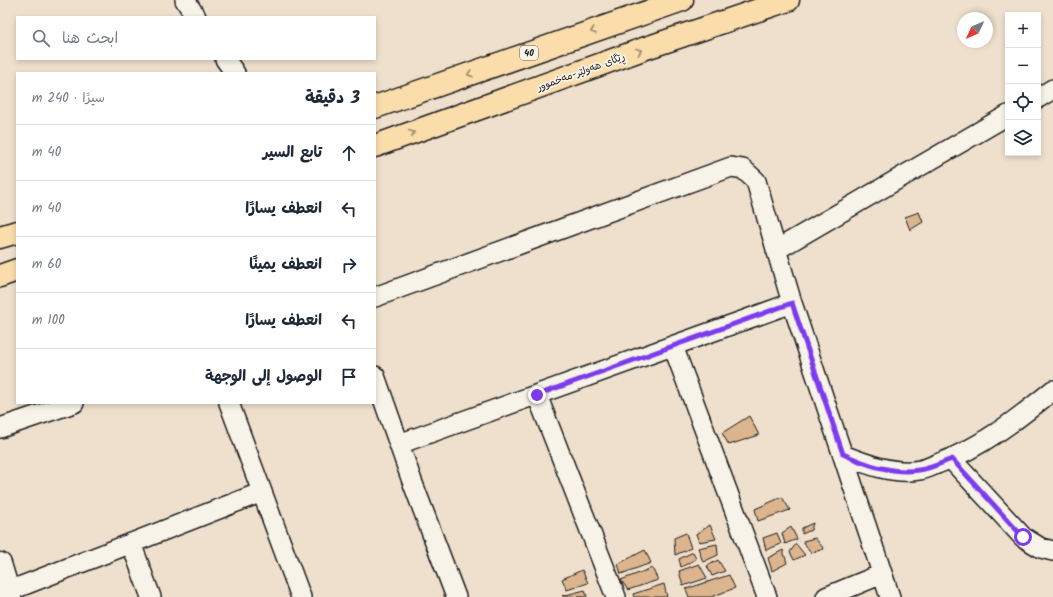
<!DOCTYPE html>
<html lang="ar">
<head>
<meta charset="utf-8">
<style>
  body { margin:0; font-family:Kalam,"Playpen Sans Arabic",sans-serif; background:#f6f6f7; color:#1f2937; direction:rtl }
  .controls { position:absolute; right:12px; top:12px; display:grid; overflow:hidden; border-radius:0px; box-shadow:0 2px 6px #0003 }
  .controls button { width:36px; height:36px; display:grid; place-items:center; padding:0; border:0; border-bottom:1px solid #e0e1e3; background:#fff; color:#1f2937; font:20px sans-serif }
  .compass { position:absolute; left:957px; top:12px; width:36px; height:36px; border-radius:50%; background:#fff; box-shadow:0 2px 6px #0003; rotate:226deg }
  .stop { position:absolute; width:12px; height:12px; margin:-9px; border:3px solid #7c3aed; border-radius:50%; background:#fff }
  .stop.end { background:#7c3aed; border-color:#fff; box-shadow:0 1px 4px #0008 }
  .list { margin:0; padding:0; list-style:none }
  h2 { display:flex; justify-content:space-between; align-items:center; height:52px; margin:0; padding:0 16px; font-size:17px }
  h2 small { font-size:13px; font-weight:400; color:#747a83 }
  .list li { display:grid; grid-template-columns:26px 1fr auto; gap:12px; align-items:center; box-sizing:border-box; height:56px; padding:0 16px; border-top:1px solid #e0e1e3 }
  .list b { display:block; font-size:15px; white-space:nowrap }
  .list em { font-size:13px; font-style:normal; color:#747a83 }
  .icon { flex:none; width:22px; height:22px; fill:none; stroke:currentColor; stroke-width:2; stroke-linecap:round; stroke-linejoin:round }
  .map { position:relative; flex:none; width:1053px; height:597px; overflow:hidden; direction:ltr }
  .search { position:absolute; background:#fff; box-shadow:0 2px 6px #0003; left:16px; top:16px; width:360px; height:44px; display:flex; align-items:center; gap:10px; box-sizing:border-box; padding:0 14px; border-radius:0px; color:#747a83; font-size:15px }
  .panel { position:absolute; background:#fff; box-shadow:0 2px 6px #0003; left:16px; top:72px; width:360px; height:332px; border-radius:0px; direction:rtl }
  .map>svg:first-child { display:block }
</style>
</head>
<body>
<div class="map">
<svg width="1053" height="597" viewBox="0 0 1053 597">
  <rect width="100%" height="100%" fill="#efe0cd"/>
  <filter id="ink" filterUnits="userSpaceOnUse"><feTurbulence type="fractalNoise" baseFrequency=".025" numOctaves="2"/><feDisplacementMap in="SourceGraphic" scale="8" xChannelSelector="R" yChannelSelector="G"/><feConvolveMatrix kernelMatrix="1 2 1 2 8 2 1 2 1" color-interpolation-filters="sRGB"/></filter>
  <g filter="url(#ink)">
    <path fill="#dcb48d" stroke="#1c1c1c" d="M 919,212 L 923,222 L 910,230 L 905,217 Z
      M 749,416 L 759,435 L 729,445 L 722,433 Z
      M 782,497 L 790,510 L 758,521 L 755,509 Z
      M 813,523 L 811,530 L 802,534 L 802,528 Z
      M 710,525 L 716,539 L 699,542 L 696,534 Z
      M 791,527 L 797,539 L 785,544 L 782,533 Z
      M 686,533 L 691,548 L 675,555 L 674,538 Z
      M 777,533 L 781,544 L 766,550 L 763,538 Z
      M 815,538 L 824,549 L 811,553 L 803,541 Z
      M 717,544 L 718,555 L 703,562 L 698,548 Z
      M 796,544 L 805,555 L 794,560 L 790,552 Z
      M 645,550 L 651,563 L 621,574 L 618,564 Z
      M 783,550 L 787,563 L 772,571 L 768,558 Z
      M 693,552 L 696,559 L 681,567 L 679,559 Z
      M 718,560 L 725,571 L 712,576 L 707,566 Z
      M 699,564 L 707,578 L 683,586 L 679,571 Z
      M 652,568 L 658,580 L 628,590 L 621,580 Z
      M 582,570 L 588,583 L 567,590 L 562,579 Z
      M 729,575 L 735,588 L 711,597 L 689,597 L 686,589 Z
      M 664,584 L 667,597 L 634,597 L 633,594 Z
      M 585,590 L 587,597 L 562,596 Z"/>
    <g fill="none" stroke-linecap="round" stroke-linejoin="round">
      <g stroke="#1c1c1c" stroke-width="22">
        <path id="street" d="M 185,0 L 196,17
          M 225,59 L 235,73
          M 1038,98 L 1053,89
          M 776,250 L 1008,115
          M 375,297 L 731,167 L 743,169 L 756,181 L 792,303 L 890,597
          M 673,346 L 767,597
          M 375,376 L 412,481 L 456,597
          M 537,395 L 616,597
          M 229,403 L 301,597
          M 0,428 L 74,403
          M 399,444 L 792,303
          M 843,455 C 866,464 894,475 920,470 C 926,469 932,466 937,464 C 979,449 1019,418 1053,390
          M 951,459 L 1023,537 L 1041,548 L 1053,551
          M 131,543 L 151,597
          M 9,591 L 262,492
          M 826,597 L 882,574"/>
      </g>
      <g stroke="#1c1c1c" stroke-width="25">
        <path id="secondary" d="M 0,564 L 10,597"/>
      </g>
      <g stroke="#1c1c1c" stroke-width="25">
        <path id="highway" d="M 375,107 L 682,0
          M 375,146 L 646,48 L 788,0
          M 0,237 L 17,232
          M 0,276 L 17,270"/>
      </g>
      <use href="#street" stroke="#f7f3e8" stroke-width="19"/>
      <use href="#secondary" stroke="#f7f3e8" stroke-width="22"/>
      <use href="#highway" stroke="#faddab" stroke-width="22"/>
    </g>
    <defs><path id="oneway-chevron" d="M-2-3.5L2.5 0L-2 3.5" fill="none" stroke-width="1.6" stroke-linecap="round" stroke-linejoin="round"/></defs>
    <g stroke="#96866b">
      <use href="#oneway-chevron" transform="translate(593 31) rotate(161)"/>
      <use href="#oneway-chevron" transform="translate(639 51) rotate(-20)"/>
      <use href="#oneway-chevron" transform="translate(470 74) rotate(161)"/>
      <use href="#oneway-chevron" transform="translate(412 133) rotate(-20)"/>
    </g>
  </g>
  <g fill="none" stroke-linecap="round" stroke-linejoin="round" filter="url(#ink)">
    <path stroke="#7c3aed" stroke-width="5" d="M 537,395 L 792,303 L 843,454 C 867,465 892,474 919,470 C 930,469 941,463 952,459 L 1023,537"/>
  </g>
  <g text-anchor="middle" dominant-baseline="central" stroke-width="3.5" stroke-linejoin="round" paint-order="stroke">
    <rect fill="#f7f3e8" stroke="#5e5c59" stroke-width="1" x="520" y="46" width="18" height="14" rx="3"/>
    <g font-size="9" font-weight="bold" fill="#1c1c1c">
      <text x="529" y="53">40</text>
    </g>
    <g font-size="10" fill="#1c1c1c" stroke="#f7f3e8">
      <text transform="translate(581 72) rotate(-20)">ڕێگای هەولێر-مەخموور</text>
    </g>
  </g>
</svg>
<div class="controls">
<button>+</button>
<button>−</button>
<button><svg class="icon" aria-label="locate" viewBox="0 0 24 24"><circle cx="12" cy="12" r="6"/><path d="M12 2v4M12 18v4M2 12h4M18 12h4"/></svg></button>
<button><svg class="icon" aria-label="layers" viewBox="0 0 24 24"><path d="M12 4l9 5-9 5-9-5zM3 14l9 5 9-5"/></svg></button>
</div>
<svg class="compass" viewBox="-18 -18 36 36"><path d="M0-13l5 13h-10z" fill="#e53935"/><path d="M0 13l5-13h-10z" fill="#747a83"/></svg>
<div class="stop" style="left:1023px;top:537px"></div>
<div class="stop end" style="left:537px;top:395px"></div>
<div class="search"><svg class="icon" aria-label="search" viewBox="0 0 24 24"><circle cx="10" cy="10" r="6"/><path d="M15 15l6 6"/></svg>ابحث هنا</div>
<section class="panel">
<h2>3 دقيقة<small>سيرًا · 240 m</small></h2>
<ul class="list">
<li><svg class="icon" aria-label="ahead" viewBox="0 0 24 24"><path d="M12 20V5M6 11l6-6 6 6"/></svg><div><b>تابع السير</b></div><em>40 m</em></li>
<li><svg class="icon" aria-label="left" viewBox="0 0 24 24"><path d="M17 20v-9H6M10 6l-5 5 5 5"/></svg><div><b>انعطف يسارًا</b></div><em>40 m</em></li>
<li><svg class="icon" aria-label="right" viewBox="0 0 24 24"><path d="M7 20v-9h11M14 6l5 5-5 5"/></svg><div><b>انعطف يمينًا</b></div><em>60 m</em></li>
<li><svg class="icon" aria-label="left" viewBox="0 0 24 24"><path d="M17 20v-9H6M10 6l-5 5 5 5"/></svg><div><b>انعطف يسارًا</b></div><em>100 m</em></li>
<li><svg class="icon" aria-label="arrive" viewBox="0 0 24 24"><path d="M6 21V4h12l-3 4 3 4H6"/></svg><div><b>الوصول إلى الوجهة</b></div></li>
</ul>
</section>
</div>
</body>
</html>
